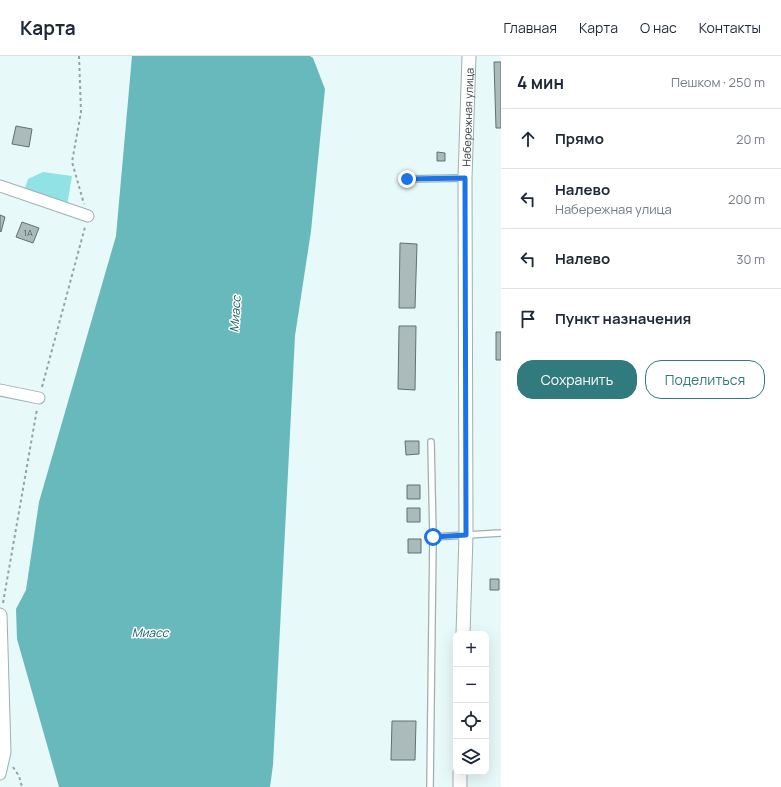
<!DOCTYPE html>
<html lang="ru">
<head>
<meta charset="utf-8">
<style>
  body { margin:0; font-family:Manrope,sans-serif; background:#f2f2f3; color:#1f2937 }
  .controls { position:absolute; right:12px; bottom:12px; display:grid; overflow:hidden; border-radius:8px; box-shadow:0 4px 16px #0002 }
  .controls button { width:36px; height:36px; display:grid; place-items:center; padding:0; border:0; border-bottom:1px solid #e0e1e3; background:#fff; color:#1f2937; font:20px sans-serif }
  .stop { position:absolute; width:12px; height:12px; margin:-9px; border:3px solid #1a73e8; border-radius:50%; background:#fff }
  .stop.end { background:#1a73e8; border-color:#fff; box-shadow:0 1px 4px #0008 }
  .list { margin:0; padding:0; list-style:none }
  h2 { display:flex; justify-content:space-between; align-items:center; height:52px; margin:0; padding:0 16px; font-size:17px }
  h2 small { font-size:13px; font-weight:400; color:#747a83 }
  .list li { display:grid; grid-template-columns:26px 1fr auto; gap:12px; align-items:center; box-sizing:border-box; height:60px; padding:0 16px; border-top:1px solid #e0e1e3 }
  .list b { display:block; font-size:15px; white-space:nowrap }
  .list p { margin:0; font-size:13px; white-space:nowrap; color:#747a83 }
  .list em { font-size:13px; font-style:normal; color:#747a83 }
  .actions { display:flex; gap:8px; padding:12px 16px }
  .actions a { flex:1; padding:9px 0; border:1px solid #317a7d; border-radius:16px; text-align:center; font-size:14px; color:#317a7d }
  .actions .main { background:#317a7d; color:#fff }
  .icon { flex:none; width:22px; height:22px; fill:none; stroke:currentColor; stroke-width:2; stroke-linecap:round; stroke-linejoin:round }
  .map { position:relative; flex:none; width:501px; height:731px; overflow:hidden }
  header { display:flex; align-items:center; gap:24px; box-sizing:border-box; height:56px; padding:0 20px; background:#fff; border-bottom:1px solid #e0e1e3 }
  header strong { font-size:19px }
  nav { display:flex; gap:22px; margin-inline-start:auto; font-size:14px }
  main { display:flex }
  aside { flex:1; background:#fff }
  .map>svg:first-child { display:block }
</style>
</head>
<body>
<header>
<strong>Карта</strong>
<nav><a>Главная</a><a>Карта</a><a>О нас</a><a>Контакты</a></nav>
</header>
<main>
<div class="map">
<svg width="501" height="731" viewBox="0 0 501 731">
  <rect width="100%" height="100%" fill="#e8f9f9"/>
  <path fill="#90e2e5" d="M 43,116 L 72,120 L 67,150 L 24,135 L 28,123 Z"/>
  <path fill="#68b9bc" d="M 132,0 L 310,0 L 313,2 L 325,33 L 311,175 L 295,280 L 273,709 L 270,731 L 59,731 L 17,583 L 16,553 L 26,534 L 39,446 L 116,180 Z"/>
  <path fill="#abbbbc" stroke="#617070" d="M 494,6 L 501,6 L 501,72 L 496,72 Z
    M 16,70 L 32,73 L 29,91 L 12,88 Z
    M 437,96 L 445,97 L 445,105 L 437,105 Z
    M 0,159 L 5,161 L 1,176 L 0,175 Z
    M 22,166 L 39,172 L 33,187 L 16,181 Z
    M 400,187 L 417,188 L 415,252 L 399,252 Z
    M 399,270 L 416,270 L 415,334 L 398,333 Z
    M 496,276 L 501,276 L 501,304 L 496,304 Z
    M 405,385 L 419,385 L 419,398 L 406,399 Z
    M 407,429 L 420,429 L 420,443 L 407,443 Z
    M 407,452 L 420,452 L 420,466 L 407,466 Z
    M 408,483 L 421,483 L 421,497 L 408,497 Z
    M 490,523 L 499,523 L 499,534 L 490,534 Z
    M 392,665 L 416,665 L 415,704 L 391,704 Z"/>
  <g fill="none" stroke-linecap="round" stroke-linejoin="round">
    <g stroke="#9fafb0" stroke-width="8">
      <path id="service" d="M 407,123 L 465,122
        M 431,386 L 433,481 L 501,477
        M 430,731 L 433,481"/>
    </g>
    <g stroke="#9fafb0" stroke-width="13">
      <path id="minor" d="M 0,130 L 88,160
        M 0,334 L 39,342
        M 0,558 L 1,559 L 5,696 L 0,718"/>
    </g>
    <g stroke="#9fafb0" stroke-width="15">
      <g id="tertiary">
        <path id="s1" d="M 463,578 L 466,479 L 465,122 L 469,0"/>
        <path d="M 460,731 L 460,716"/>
      </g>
    </g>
    <path stroke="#96a3a3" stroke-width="2" stroke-dasharray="3 3" stroke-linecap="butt" d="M 79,0 L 81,56 L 72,106 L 84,148
      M 42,331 L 85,171
      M 3,547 L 37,353
      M 13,711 L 19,720 L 22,731"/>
    <use href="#service" stroke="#fff" stroke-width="5.5"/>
    <use href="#minor" stroke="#fff" stroke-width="11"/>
    <use href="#tertiary" stroke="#fff" stroke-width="13"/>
  </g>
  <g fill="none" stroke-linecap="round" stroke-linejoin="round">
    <path stroke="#1a73e8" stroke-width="5" d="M 407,123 L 465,122 L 466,479 L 433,481"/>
  </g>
  <g text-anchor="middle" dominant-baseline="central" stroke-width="3" stroke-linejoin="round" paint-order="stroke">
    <g font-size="9" fill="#545d5e">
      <text x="28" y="176">1А</text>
    </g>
    <g font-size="11" fill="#373e3e" stroke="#fff">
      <text stroke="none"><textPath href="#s1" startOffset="517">Набережная улица</textPath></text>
    </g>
    <g font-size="12" font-style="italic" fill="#1a5e60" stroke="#fff">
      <text transform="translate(235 258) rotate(-86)">Миасс</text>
      <text x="150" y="576">Миасс</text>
    </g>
  </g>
</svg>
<div class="controls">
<button>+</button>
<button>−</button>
<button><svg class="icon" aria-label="locate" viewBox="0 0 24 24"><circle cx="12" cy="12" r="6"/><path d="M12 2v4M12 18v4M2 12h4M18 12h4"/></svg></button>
<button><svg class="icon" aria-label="layers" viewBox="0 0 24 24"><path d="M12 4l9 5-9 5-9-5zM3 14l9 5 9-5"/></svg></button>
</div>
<div class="stop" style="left:433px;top:481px"></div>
<div class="stop end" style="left:407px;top:123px"></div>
</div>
<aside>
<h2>4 мин<small>Пешком · 250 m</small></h2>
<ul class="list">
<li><svg class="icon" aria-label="ahead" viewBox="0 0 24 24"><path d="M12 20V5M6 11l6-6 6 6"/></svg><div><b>Прямо</b></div><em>20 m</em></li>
<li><svg class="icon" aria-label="left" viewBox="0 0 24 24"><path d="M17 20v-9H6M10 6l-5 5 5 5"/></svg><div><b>Налево</b><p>Набережная улица</p></div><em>200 m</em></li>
<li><svg class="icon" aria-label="left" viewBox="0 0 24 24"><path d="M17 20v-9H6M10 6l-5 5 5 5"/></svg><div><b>Налево</b></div><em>30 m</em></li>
<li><svg class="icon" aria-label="arrive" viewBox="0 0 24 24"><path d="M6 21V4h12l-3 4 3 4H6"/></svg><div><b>Пункт назначения</b></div></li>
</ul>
<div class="actions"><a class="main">Сохранить</a><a>Поделиться</a></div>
</aside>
</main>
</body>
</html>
